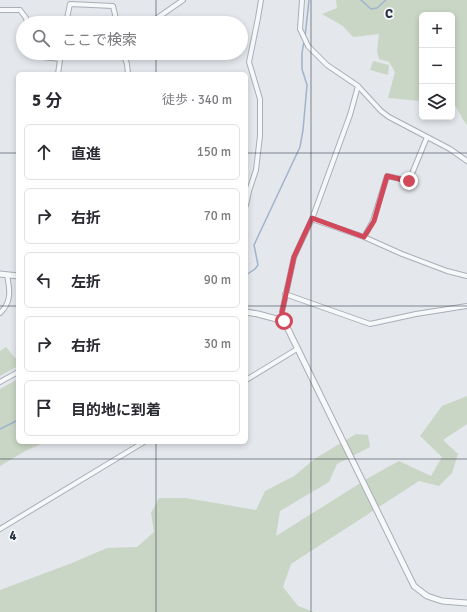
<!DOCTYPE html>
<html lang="ja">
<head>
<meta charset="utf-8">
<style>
  body { margin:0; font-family:Signika,"Noto Sans JP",sans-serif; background:#f7f7f7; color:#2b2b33 }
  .controls { position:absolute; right:12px; top:12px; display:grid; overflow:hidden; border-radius:6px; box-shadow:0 2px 6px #0003 }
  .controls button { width:36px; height:36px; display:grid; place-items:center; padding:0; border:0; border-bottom:1px solid #e1e1e2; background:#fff; color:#2b2b33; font:20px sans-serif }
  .stop { position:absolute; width:12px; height:12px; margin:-9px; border:3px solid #d1495b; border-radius:50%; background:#fff }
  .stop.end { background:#d1495b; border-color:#fff; box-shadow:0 1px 4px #0008 }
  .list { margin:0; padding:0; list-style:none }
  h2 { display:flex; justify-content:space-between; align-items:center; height:52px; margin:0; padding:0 16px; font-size:17px }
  h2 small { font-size:13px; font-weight:400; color:#7c7c81 }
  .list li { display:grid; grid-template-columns:26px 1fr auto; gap:12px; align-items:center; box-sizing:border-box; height:56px; margin:0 8px 8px; padding:0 8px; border:1px solid #e1e1e2; border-radius:6px }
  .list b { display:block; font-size:15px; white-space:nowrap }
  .list em { font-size:13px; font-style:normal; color:#7c7c81 }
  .icon { flex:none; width:22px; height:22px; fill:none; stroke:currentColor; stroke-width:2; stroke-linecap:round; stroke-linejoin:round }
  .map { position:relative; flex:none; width:467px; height:612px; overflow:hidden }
  .search { position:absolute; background:#fff; box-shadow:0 2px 6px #0003; left:16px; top:16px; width:232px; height:44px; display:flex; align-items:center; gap:10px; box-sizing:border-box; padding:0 14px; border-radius:22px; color:#7c7c81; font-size:15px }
  .panel { position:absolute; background:#fff; box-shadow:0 2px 6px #0003; left:16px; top:72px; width:232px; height:372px; border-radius:6px }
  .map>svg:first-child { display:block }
</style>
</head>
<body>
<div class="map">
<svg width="467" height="612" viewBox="0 0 467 612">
  <rect width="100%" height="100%" fill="#e4e7ec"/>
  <path fill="#c9d6c5" d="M 336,0 L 467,0 L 467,125 L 464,121 L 452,100 L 452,15 L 422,15 L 421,101 L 388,98 L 395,72 L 389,62 L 379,59 L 377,51 L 379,34 L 353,37 L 343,26 L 322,14 L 337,8 Z
    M 373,61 L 389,65 L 388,75 L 370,70 Z
    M 6,347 L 15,358 L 18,357 L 18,366 L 0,376 L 0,351 Z
    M 18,379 L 18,442 L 46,442 L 27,450 L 0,466 L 0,389 Z
    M 467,396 L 467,424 L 443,440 L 458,454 L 452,473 L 439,486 L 419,481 L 291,564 L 283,587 L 298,606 L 314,612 L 0,612 L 0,590 L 72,563 L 107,548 L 137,547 L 154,532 L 151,513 L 159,498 L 186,498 L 256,510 L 265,491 L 294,476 L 316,458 L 356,434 L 368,435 L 370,447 L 337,464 L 329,482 L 280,511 L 276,536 L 370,477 L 399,461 L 431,476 L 442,457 L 420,436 L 442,406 Z"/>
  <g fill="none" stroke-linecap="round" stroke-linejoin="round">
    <path stroke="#9fb4cc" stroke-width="1.5" d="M 361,0 L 371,9 L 377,8 L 386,0
      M 305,37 L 309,0
      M 246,275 L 255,269 L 258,265 L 254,245 L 300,147 L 303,130 L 307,85 L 302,69 L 302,53 L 304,41
      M 0,429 L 18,420"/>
    <g stroke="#a9aeb7" stroke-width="6">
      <path id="minor" d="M 302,0 L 300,29 L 308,46 L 327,65 L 358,86 L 381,111 L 389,117 L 450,149 L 467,161
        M 0,10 L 20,10 L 26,18 L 27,23
        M 66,23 L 70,4 L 113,6 L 117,23
        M 150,23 L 183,0
        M 33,53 L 34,56 L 60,59
        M 123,53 L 127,64 L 128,74
        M 58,74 L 61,53
        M 246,205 L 249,191 L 256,170 L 260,136 L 260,99 L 249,62 L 258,18 L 261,0
        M 312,219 L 364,237 L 402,254 L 447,271 L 467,276
        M 364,237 L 373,221 L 387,176 L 409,181 L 427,137
        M 285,294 L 370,324 L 416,314 L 467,306
        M 0,313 C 12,302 10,290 7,275
        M 284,321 L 282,312 L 294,257 L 312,219 L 350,115 L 358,86
        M 246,380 L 297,349
        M 0,382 L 18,372
        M 0,529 L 144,442"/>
    </g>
    <g stroke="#a9aeb7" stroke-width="7">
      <path id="tertiary" d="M 0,274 L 18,276
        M 246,312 L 258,314 L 284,321 L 414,586 L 427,596 L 442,601 L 467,603"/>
    </g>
    <use href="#minor" stroke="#f7f8fa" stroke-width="4"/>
    <use href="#tertiary" stroke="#f7f8fa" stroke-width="5"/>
  </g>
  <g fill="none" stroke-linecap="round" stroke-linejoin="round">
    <path stroke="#d1495b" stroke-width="5" d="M 284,321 L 282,312 L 294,257 L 312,218 L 364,237 L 374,221 L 387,176 L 409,181"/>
  </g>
  <path fill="none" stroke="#2b3445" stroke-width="1" stroke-opacity="0.55" d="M 156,0 L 156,23M 311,0 L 311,612M 156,53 L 156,74M 0,153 L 18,153M 246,153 L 467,153M 0,306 L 18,306M 246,306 L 467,306M 156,442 L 156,612M 0,459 L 467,459"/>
  <g font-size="13" text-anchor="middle" font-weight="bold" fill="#2b3445" stroke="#f4f6f9" stroke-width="3.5" stroke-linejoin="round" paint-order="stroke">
    <text x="389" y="18">C</text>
    <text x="13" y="540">4</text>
  </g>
</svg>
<div class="controls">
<button>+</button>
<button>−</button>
<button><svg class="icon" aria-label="layers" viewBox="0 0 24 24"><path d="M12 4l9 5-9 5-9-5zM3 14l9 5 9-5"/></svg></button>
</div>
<div class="stop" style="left:284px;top:321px"></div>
<div class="stop end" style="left:409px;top:181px"></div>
<div class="search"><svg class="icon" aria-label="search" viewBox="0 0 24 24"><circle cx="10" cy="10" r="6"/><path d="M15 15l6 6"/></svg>ここで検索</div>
<section class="panel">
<h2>5 分<small>徒歩 · 340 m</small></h2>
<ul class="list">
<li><svg class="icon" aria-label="ahead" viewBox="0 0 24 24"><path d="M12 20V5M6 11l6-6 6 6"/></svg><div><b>直進</b></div><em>150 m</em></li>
<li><svg class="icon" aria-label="right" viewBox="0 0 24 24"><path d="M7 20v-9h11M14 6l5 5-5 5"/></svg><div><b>右折</b></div><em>70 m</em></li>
<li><svg class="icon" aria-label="left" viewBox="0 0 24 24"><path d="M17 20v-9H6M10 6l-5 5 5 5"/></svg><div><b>左折</b></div><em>90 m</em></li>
<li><svg class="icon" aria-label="right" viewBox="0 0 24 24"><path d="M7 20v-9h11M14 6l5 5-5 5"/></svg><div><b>右折</b></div><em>30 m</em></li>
<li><svg class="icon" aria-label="arrive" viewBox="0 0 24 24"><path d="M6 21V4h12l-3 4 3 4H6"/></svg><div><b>目的地に到着</b></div></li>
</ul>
</section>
</div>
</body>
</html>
